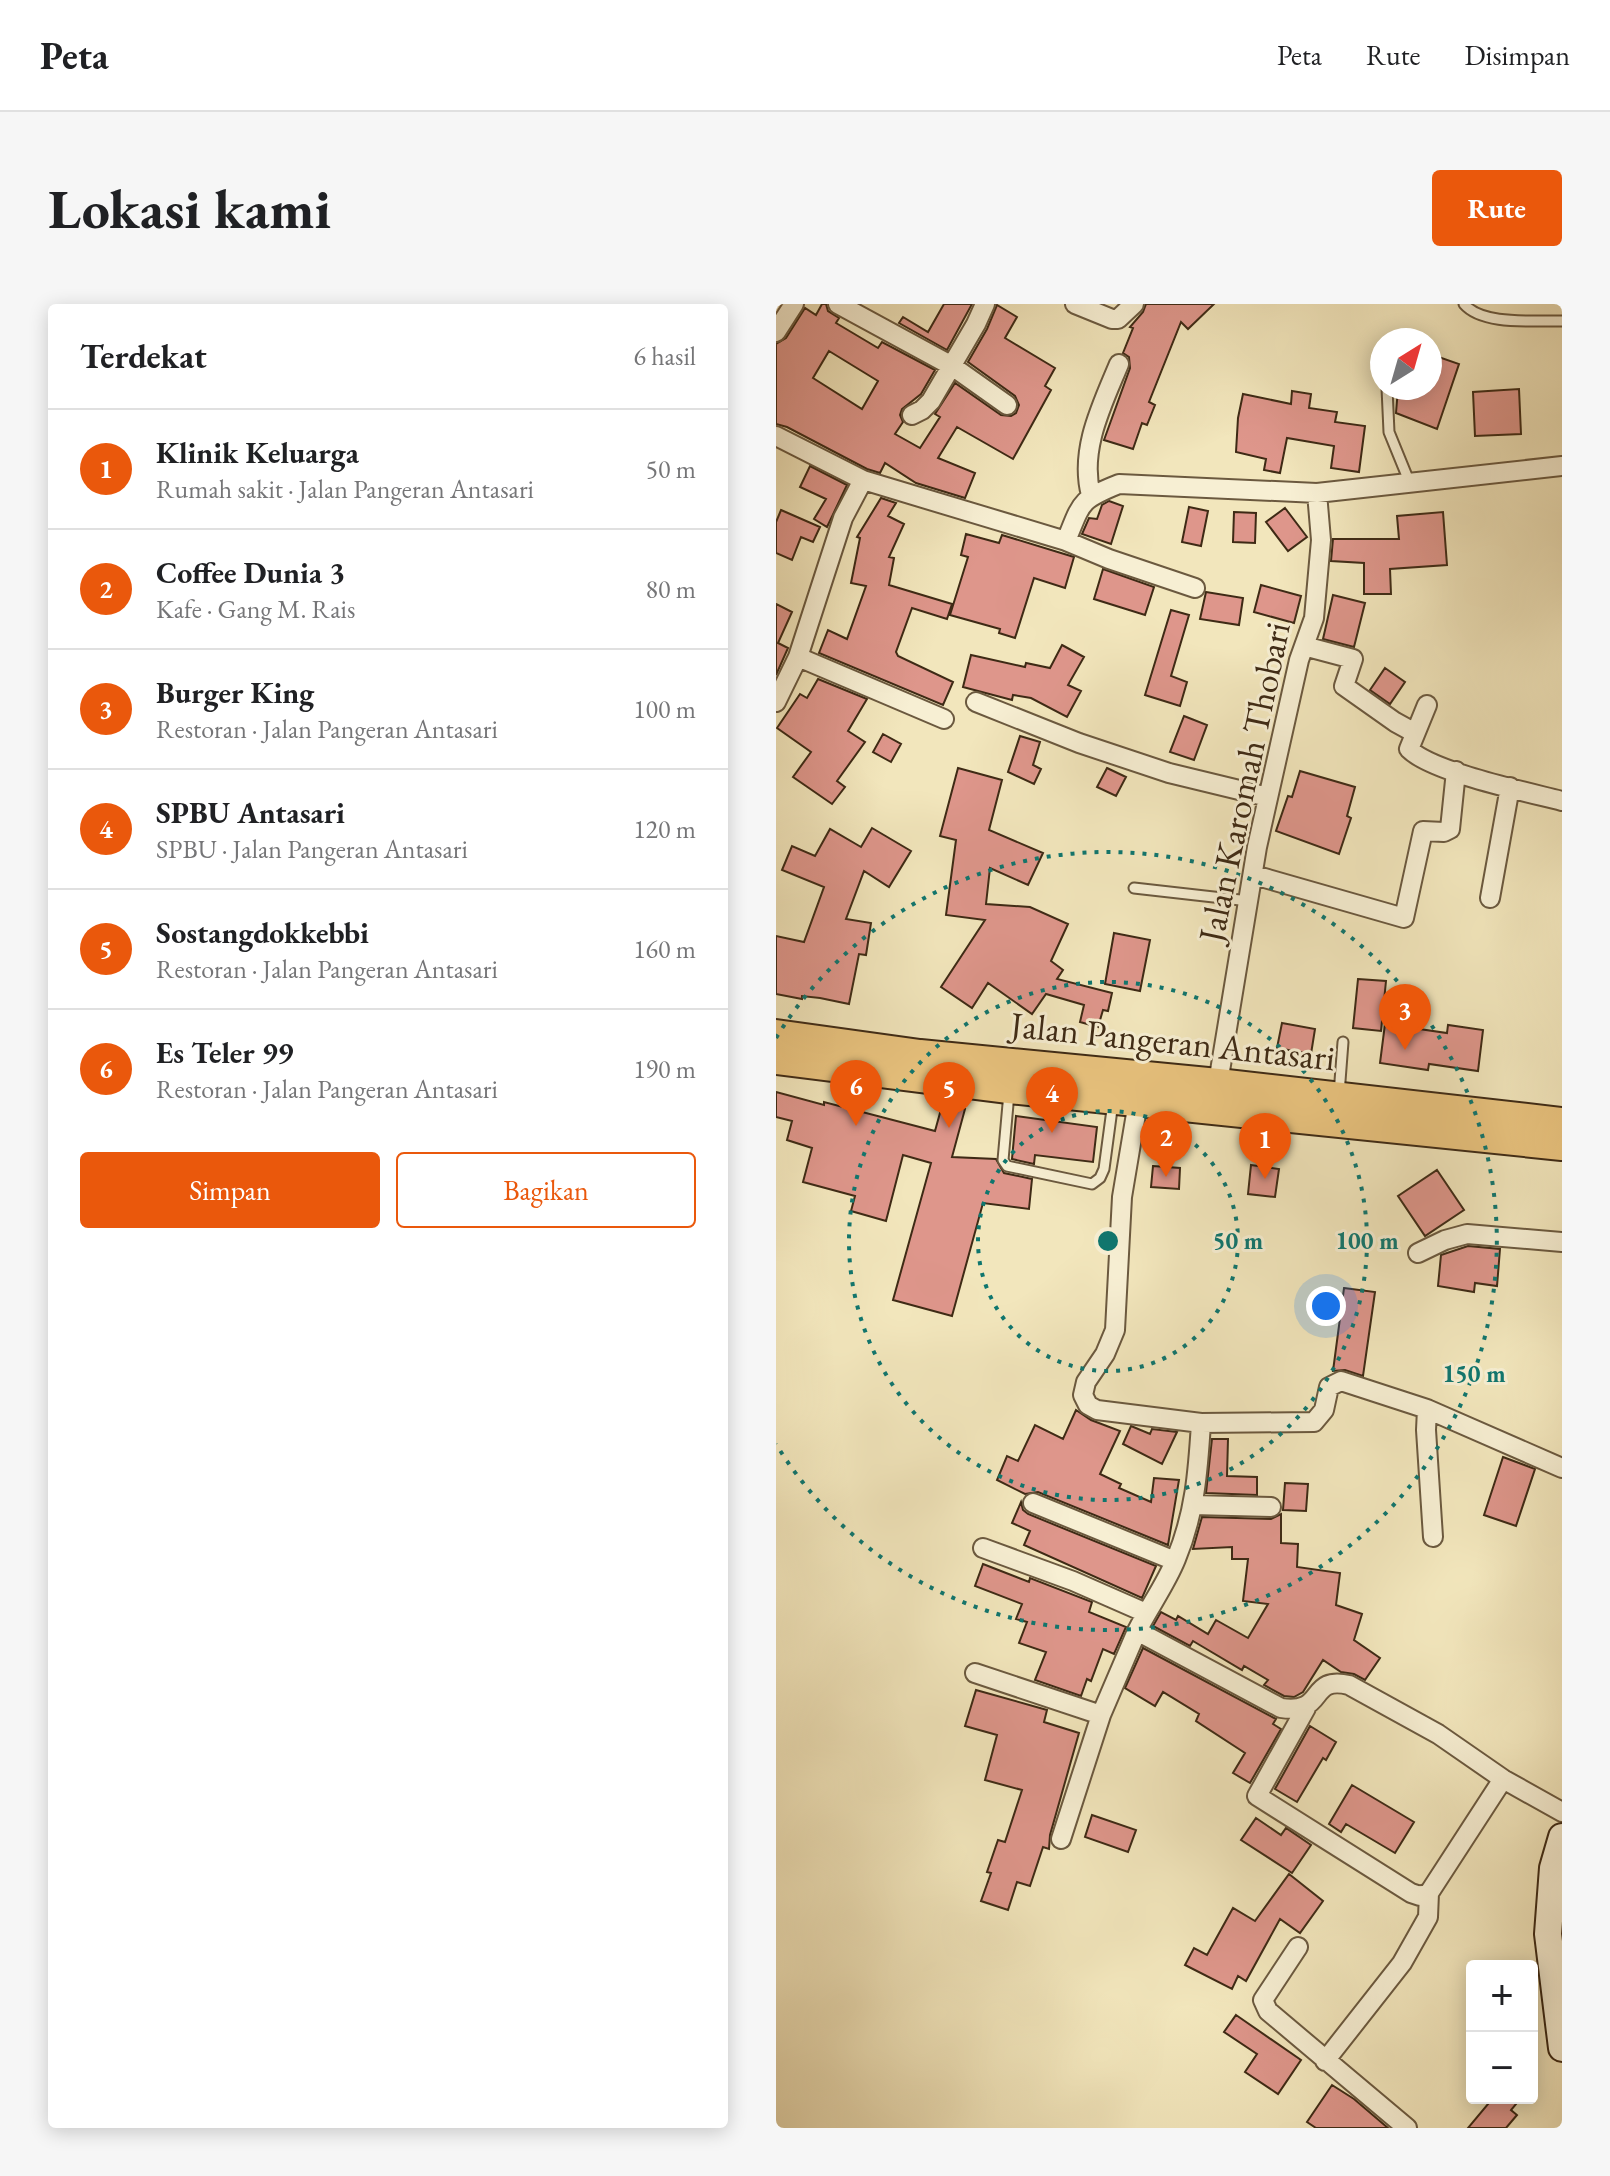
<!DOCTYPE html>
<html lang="id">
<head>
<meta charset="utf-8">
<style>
  body { margin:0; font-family:"EB Garamond",serif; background:#f6f6f6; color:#202124 }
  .controls { position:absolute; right:24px; bottom:24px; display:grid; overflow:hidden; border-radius:8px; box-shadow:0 4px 20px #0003 }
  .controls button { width:72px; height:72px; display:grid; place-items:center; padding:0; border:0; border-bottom:2px solid #e0e0e0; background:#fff; color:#202124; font:40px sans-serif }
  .compass { position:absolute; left:594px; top:24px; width:72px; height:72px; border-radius:50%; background:#fff; box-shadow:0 4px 20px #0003; rotate:37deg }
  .you { position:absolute; left:550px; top:1002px; width:28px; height:28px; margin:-20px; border:6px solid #fff; border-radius:50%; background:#1a73e8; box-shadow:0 0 0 12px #1a73e833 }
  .badge { display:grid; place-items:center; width:52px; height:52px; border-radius:50%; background:#ea580c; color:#fff; font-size:26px; font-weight:700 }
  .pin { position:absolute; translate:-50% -66px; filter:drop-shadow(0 2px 4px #0008) }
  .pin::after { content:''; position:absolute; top:42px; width:28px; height:24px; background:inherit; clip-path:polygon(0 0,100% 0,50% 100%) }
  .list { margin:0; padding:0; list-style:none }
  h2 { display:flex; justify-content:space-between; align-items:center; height:104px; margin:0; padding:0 32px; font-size:34px }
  h2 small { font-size:26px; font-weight:400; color:#757577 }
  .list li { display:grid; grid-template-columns:52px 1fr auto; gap:24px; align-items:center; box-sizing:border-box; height:120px; padding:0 32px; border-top:2px solid #e0e0e0 }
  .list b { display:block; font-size:30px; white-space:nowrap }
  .list p { margin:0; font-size:26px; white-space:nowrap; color:#757577 }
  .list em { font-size:26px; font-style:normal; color:#757577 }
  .actions { display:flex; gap:16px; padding:24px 32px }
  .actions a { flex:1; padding:18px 0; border:2px solid #ea580c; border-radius:8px; text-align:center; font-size:28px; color:#ea580c }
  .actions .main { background:#ea580c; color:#fff }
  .map { position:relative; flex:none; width:786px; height:1824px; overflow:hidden; border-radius:8px }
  header { display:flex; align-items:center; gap:48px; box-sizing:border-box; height:112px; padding:0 40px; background:#fff; border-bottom:2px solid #e0e0e0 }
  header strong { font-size:38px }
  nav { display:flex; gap:44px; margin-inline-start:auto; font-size:28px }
  .intro { display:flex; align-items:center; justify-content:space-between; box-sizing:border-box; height:192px; padding:0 48px }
  h1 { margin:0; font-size:56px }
  .button { padding:20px 36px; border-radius:8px; background:#ea580c; color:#fff; font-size:28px; font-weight:700 }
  main { display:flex; gap:48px; padding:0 48px }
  aside { flex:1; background:#fff; border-radius:8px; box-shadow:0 4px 20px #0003 }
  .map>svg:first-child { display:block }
</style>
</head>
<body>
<header>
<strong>Peta</strong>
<nav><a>Peta</a><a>Rute</a><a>Disimpan</a></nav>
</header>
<div class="intro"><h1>Lokasi kami</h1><a class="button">Rute</a></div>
<main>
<aside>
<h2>Terdekat<small>6 hasil</small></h2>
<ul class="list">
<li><span class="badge">1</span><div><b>Klinik Keluarga</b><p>Rumah sakit · Jalan Pangeran Antasari</p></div><em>50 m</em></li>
<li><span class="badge">2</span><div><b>Coffee Dunia 3</b><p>Kafe · Gang M. Rais</p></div><em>80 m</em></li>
<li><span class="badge">3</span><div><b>Burger King</b><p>Restoran · Jalan Pangeran Antasari</p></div><em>100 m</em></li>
<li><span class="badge">4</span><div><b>SPBU Antasari</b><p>SPBU · Jalan Pangeran Antasari</p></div><em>120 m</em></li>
<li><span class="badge">5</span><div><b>Sostangdokkebbi</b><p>Restoran · Jalan Pangeran Antasari</p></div><em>160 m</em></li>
<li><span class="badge">6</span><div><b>Es Teler 99</b><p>Restoran · Jalan Pangeran Antasari</p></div><em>190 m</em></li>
</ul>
<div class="actions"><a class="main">Simpan</a><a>Bagikan</a></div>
</aside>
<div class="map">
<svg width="786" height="1824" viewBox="0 0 786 1824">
  <rect width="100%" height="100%" fill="#f2e6bc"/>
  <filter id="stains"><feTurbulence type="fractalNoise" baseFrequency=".0025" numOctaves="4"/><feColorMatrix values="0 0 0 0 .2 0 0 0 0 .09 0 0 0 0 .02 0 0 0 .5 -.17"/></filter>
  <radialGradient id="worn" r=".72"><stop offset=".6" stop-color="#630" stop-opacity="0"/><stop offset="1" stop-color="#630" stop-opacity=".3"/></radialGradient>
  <path fill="#de968b" stroke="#3e2a15" stroke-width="2" fill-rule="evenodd" d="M 46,0 L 50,0 L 52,7 L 63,14 L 60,19 L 102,44 L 106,38 L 159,66 L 145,90 L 126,105 L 124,111 L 127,118 L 119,130 L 144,144 L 164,113 L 159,110 L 179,79 L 225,111 L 235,112 L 240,109 L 243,101 L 239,92 L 192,58 L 211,25 L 221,1 L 241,13 L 229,34 L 279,64 L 269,82 L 275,86 L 237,155 L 181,123 L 162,154 L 199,169 L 189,194 L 140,179 L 109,159 L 104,169 L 91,165 L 11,123 L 0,120 L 0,40 L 10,34 L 29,4 L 40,11 ZM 53,47 L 102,77 L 86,105 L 37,74 Z
    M 168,0 L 196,0 L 171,46 L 123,19 L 127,13 L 152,28 Z
    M 370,0 L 438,0 L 412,25 L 405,18 L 373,98 L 379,101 L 371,121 L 366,119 L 357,145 L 328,136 L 354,64 L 353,53 L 347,49 L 357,24 L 354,23 L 367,8 Z
    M 654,50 L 683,60 L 661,125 L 620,109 L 622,84 L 654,84 Z
    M 743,85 L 745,130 L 699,132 L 697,88 Z
    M 516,87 L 535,90 L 533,104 L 561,108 L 559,118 L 589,122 L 583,168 L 555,164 L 558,142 L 511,134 L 504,169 L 488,166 L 490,155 L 460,148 L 462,114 L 467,90 L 515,100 Z
    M 34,162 L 71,181 L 51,223 L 38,215 L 50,195 L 24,183 Z
    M 105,194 L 120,199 L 112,212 L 128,220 L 113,253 L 118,254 L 113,281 L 176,300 L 171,315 L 136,304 L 120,348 L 122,352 L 177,378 L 167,401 L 43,349 L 52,326 L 71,335 L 90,282 L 75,279 L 84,234 L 81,233 Z
    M 333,197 L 347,202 L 335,240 L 306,230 L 313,214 L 321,215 L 326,201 Z
    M 413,203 L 432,207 L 425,242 L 406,238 Z
    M 509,204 L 531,233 L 512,247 L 490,218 Z
    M 5,206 L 44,223 L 37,238 L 25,233 L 16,256 L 0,249 L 0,218 Z
    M 458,208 L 480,209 L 479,239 L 457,238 Z
    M 667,208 L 671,261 L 614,265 L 615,290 L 588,290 L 588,259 L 555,257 L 557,235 L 623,235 L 621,212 Z
    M 190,230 L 223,239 L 226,231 L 298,253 L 289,284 L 258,274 L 239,334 L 223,329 L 224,325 L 174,311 L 192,253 L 185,251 Z
    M 327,265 L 378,283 L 369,311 L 318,295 Z
    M 485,281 L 525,292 L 518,319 L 478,308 Z
    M 430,288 L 467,294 L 463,321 L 424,315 Z
    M 557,291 L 589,299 L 578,343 L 547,335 Z
    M 0,300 L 16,308 L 2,339 L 12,344 L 0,371 Z
    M 395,306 L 413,311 L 395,372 L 411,378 L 404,402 L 369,391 Z
    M 286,341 L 308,353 L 292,381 L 305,387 L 291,413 L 255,394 L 237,391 L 236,396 L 187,383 L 195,351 L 249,363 L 250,359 L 274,364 Z
    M 609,364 L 629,378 L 614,400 L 594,386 Z
    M 42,375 L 91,395 L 72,427 L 89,438 L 61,477 L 69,483 L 56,500 L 17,473 L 35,448 L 1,424 L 24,390 L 31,394 Z
    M 408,412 L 431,421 L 418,456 L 394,448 Z
    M 107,430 L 125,440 L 115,458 L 97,448 Z
    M 244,432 L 264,438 L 257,461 L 265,465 L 258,480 L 232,468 Z
    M 182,464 L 226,476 L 213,526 L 267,549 L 252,581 L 214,564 L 210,600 L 254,603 L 292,620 L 275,657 L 287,666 L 281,675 L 336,689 L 332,707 L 327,706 L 322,723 L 304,718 L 308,701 L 270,690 L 256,710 L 212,679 L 196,704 L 165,683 L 209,616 L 170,611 L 180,536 L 164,532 Z
    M 331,464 L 350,473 L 340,492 L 321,483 Z
    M 524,467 L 579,483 L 571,512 L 575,514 L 563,550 L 500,527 L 512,492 L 516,493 Z
    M 96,524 L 135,547 L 113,583 L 88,567 L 70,615 L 95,619 L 90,651 L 83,650 L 73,700 L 44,694 L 26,692 L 26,695 L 0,690 L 0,632 L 28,638 L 48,583 L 6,566 L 16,542 L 39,552 L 54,525 L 85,543 Z
    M 338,629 L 374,636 L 364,687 L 329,680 Z
    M 582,675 L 610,677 L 605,727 L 577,724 Z
    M 506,719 L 539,725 L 535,750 L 501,744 Z
    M 609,720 L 671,729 L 672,721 L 707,726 L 702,767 L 653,760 L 652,766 L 604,759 Z
    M 0,788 L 48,801 L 48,798 L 159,827 L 167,798 L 189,805 L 176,853 L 220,855 L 228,869 L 256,875 L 253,905 L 207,899 L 176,1012 L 117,996 L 155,859 L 127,851 L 110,917 L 75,907 L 79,892 L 27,878 L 36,844 L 11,836 L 16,817 L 0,813 Z
    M 240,812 L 321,823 L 317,858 L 259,851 L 258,860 L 236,855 Z
    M 475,861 L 503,865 L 499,893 L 472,890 Z
    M 377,862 L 404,864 L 403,885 L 375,883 Z
    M 661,866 L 688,906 L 649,932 L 622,892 Z
    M 692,942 L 724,945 L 721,982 L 699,979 L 698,988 L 662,982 L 665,951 Z
    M 568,984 L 599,988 L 587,1072 L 569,1066 L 557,1067 Z
    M 300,1106 L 315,1116 L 344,1127 L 324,1170 L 345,1180 L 343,1184 L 375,1198 L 378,1174 L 403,1176 L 392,1241 L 262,1188 L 249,1190 L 221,1176 L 231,1152 L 242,1157 L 259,1121 L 287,1135 Z
    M 355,1122 L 374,1130 L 376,1125 L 401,1128 L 386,1160 L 347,1140 Z
    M 436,1135 L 452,1135 L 451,1172 L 481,1173 L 481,1191 L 430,1189 Z
    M 727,1153 L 759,1165 L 740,1222 L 708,1211 Z
    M 509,1179 L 532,1180 L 530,1207 L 507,1206 Z
    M 245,1198 L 247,1206 L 252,1210 L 380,1262 L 366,1294 L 248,1241 L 254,1227 L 236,1219 Z
    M 505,1210 L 505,1239 L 522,1240 L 521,1263 L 564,1269 L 560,1301 L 586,1310 L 578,1336 L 604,1354 L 589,1376 L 578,1370 L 565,1368 L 547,1356 L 527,1388 L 518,1393 L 508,1392 L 488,1381 L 492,1376 L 468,1362 L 466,1366 L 417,1337 L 414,1342 L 377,1322 L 385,1308 L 400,1316 L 402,1312 L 432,1330 L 440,1316 L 472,1334 L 492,1300 L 467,1297 L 472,1255 L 456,1255 L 456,1243 L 417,1245 L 426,1213 L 495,1215 Z
    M 207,1260 L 253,1278 L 254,1274 L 316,1298 L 313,1308 L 350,1323 L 338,1350 L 327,1345 L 315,1377 L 311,1375 L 305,1392 L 259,1376 L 270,1348 L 243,1339 L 251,1318 L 240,1315 L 246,1300 L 199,1282 Z
    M 367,1344 L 500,1415 L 497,1420 L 505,1425 L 474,1479 L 457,1469 L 469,1449 L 420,1417 L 423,1410 L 387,1388 L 379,1402 L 349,1384 Z
    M 200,1386 L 271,1406 L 268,1418 L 303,1429 L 274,1531 L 273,1545 L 267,1543 L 254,1582 L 241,1578 L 232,1606 L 205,1597 L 215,1569 L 211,1568 L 222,1536 L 229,1538 L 246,1486 L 209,1476 L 221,1431 L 189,1422 Z
    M 534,1422 L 560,1438 L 550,1456 L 547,1454 L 521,1498 L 499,1485 Z
    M 576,1481 L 638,1518 L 619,1549 L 570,1520 L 565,1528 L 553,1520 Z
    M 316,1511 L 360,1526 L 352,1548 L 309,1533 Z
    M 480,1514 L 505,1531 L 510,1524 L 535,1541 L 516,1569 L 465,1536 Z
    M 513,1570 L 547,1597 L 524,1629 L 504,1615 L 470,1677 L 462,1672 L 456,1685 L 409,1661 L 418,1644 L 431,1651 L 457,1604 L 479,1617 Z
    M 460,1711 L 525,1756 L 502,1790 L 469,1768 L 481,1750 L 448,1728 Z
    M 556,1781 L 578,1795 L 612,1824 L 540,1824 L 531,1818 Z
    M 717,1794 L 745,1794 L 735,1806 L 741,1811 L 730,1824 L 692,1824 Z"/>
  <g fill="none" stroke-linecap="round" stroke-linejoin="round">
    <g stroke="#6b593f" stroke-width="13">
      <path id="lane" d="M 688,0 C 707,22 758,16 786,17
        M 611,84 L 613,128 L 633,177
        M 358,584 L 473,597
        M 233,789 L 227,856 L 231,862 L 316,880 L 324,874 L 328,865 L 337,798
        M 563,790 L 567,738"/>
    </g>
    <g stroke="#6b593f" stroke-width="22">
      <path id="street" d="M 62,0 L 176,62 L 231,101
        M 299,0 L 336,15 L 342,15 L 358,0
        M 0,28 L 18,0
        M 136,111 L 146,106 L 155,97 L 200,20 L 209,0
        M 0,132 L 87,176 L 290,237 L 333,255 L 419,284
        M 315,191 C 303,146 326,101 343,60
        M 290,237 C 306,198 303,196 343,180 L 541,189 L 786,162
        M 528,342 L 577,355 L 568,382 L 619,418 L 639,429
        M 22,353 L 168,415
        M 0,398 L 22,353 L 67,214 L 87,176
        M 200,398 L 303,439 L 393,469 L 492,493
        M 651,401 L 633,445 C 656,468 751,488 786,497
        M 478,571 L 628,614 L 647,527 L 668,528 L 674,525 L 680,467
        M 714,594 L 734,483
        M 442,779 L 481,543 L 523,356 L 538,314 L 545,236 L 541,189
        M 362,798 L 346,893 L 339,1026 L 329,1050 L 310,1078 L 307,1091 L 312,1101 L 321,1106 L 425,1119 L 538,1118 L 548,1106 L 553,1083 L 565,1077 L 651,1105 L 786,1164
        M 642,949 L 669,936 L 691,930 L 786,938
        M 651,1105 L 650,1126 L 657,1233
        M 257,1199 L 399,1257
        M 417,1201 L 495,1203
        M 207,1244 L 297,1277 L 370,1309
        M 361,1327 C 373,1303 390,1280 400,1255 C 419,1209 422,1168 425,1119
        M 199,1369 L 325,1411
        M 530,1404 L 481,1492 L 635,1589 L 644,1592 L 653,1589
        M 285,1535 L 325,1411 L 361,1327 L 505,1404 C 551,1411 531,1371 573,1381 L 662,1430 L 727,1475 L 786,1508
        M 522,1643 L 487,1696 L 492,1707 L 631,1824
        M 549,1757 L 626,1659 L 652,1613 L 653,1589 L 727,1475"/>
    </g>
    <g stroke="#3e2a15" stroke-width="30">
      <path id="secondary" d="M 786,1533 L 777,1564 L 772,1630 L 786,1744"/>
    </g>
    <g stroke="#3e2a15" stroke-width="32">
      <path id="primary" d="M 0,730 L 144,750 L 442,779 L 786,818
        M 0,756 L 233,785 L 786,842"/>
    </g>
    <use href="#lane" stroke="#f7efd3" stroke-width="9"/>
    <use href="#street" stroke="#f7efd3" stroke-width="18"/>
    <use href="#secondary" stroke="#f7efd3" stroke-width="26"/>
    <use href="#primary" stroke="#e9c37e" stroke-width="28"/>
  </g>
  <g fill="none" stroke="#0f766e" stroke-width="4" stroke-dasharray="4 8">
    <circle cx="332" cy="937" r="130"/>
    <circle cx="332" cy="937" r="259"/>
    <path d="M0 734A389 389 0 1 1 0 1140"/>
  </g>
  <g text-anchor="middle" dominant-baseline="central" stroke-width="6" stroke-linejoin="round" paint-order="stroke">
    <g font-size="36" fill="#3e2a15" stroke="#f7efd3">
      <text transform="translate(468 478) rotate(-78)">Jalan Karomah Thobari</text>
      <text transform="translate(397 737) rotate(6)">Jalan Pangeran Antasari</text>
    </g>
  </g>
  <circle cx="332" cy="937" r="12" fill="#0f766e" stroke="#f7efd3" stroke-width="4"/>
  <g font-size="24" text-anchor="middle" font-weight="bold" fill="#0f766e" stroke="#f7efd3" stroke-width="6" stroke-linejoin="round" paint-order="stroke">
    <text x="462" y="945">50 m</text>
    <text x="591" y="945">100 m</text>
    <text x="698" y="1078">150 m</text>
  </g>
  <rect width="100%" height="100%" filter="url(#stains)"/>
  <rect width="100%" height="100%" fill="url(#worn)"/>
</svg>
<div class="controls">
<button>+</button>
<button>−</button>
</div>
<svg class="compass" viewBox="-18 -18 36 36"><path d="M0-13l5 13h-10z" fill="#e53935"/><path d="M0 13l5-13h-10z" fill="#757577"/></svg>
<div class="you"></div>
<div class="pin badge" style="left:489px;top:875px">1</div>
<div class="pin badge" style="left:390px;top:873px">2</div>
<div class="pin badge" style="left:629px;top:746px">3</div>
<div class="pin badge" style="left:276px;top:829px">4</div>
<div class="pin badge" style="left:173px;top:824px">5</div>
<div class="pin badge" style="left:80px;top:822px">6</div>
</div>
</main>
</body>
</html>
